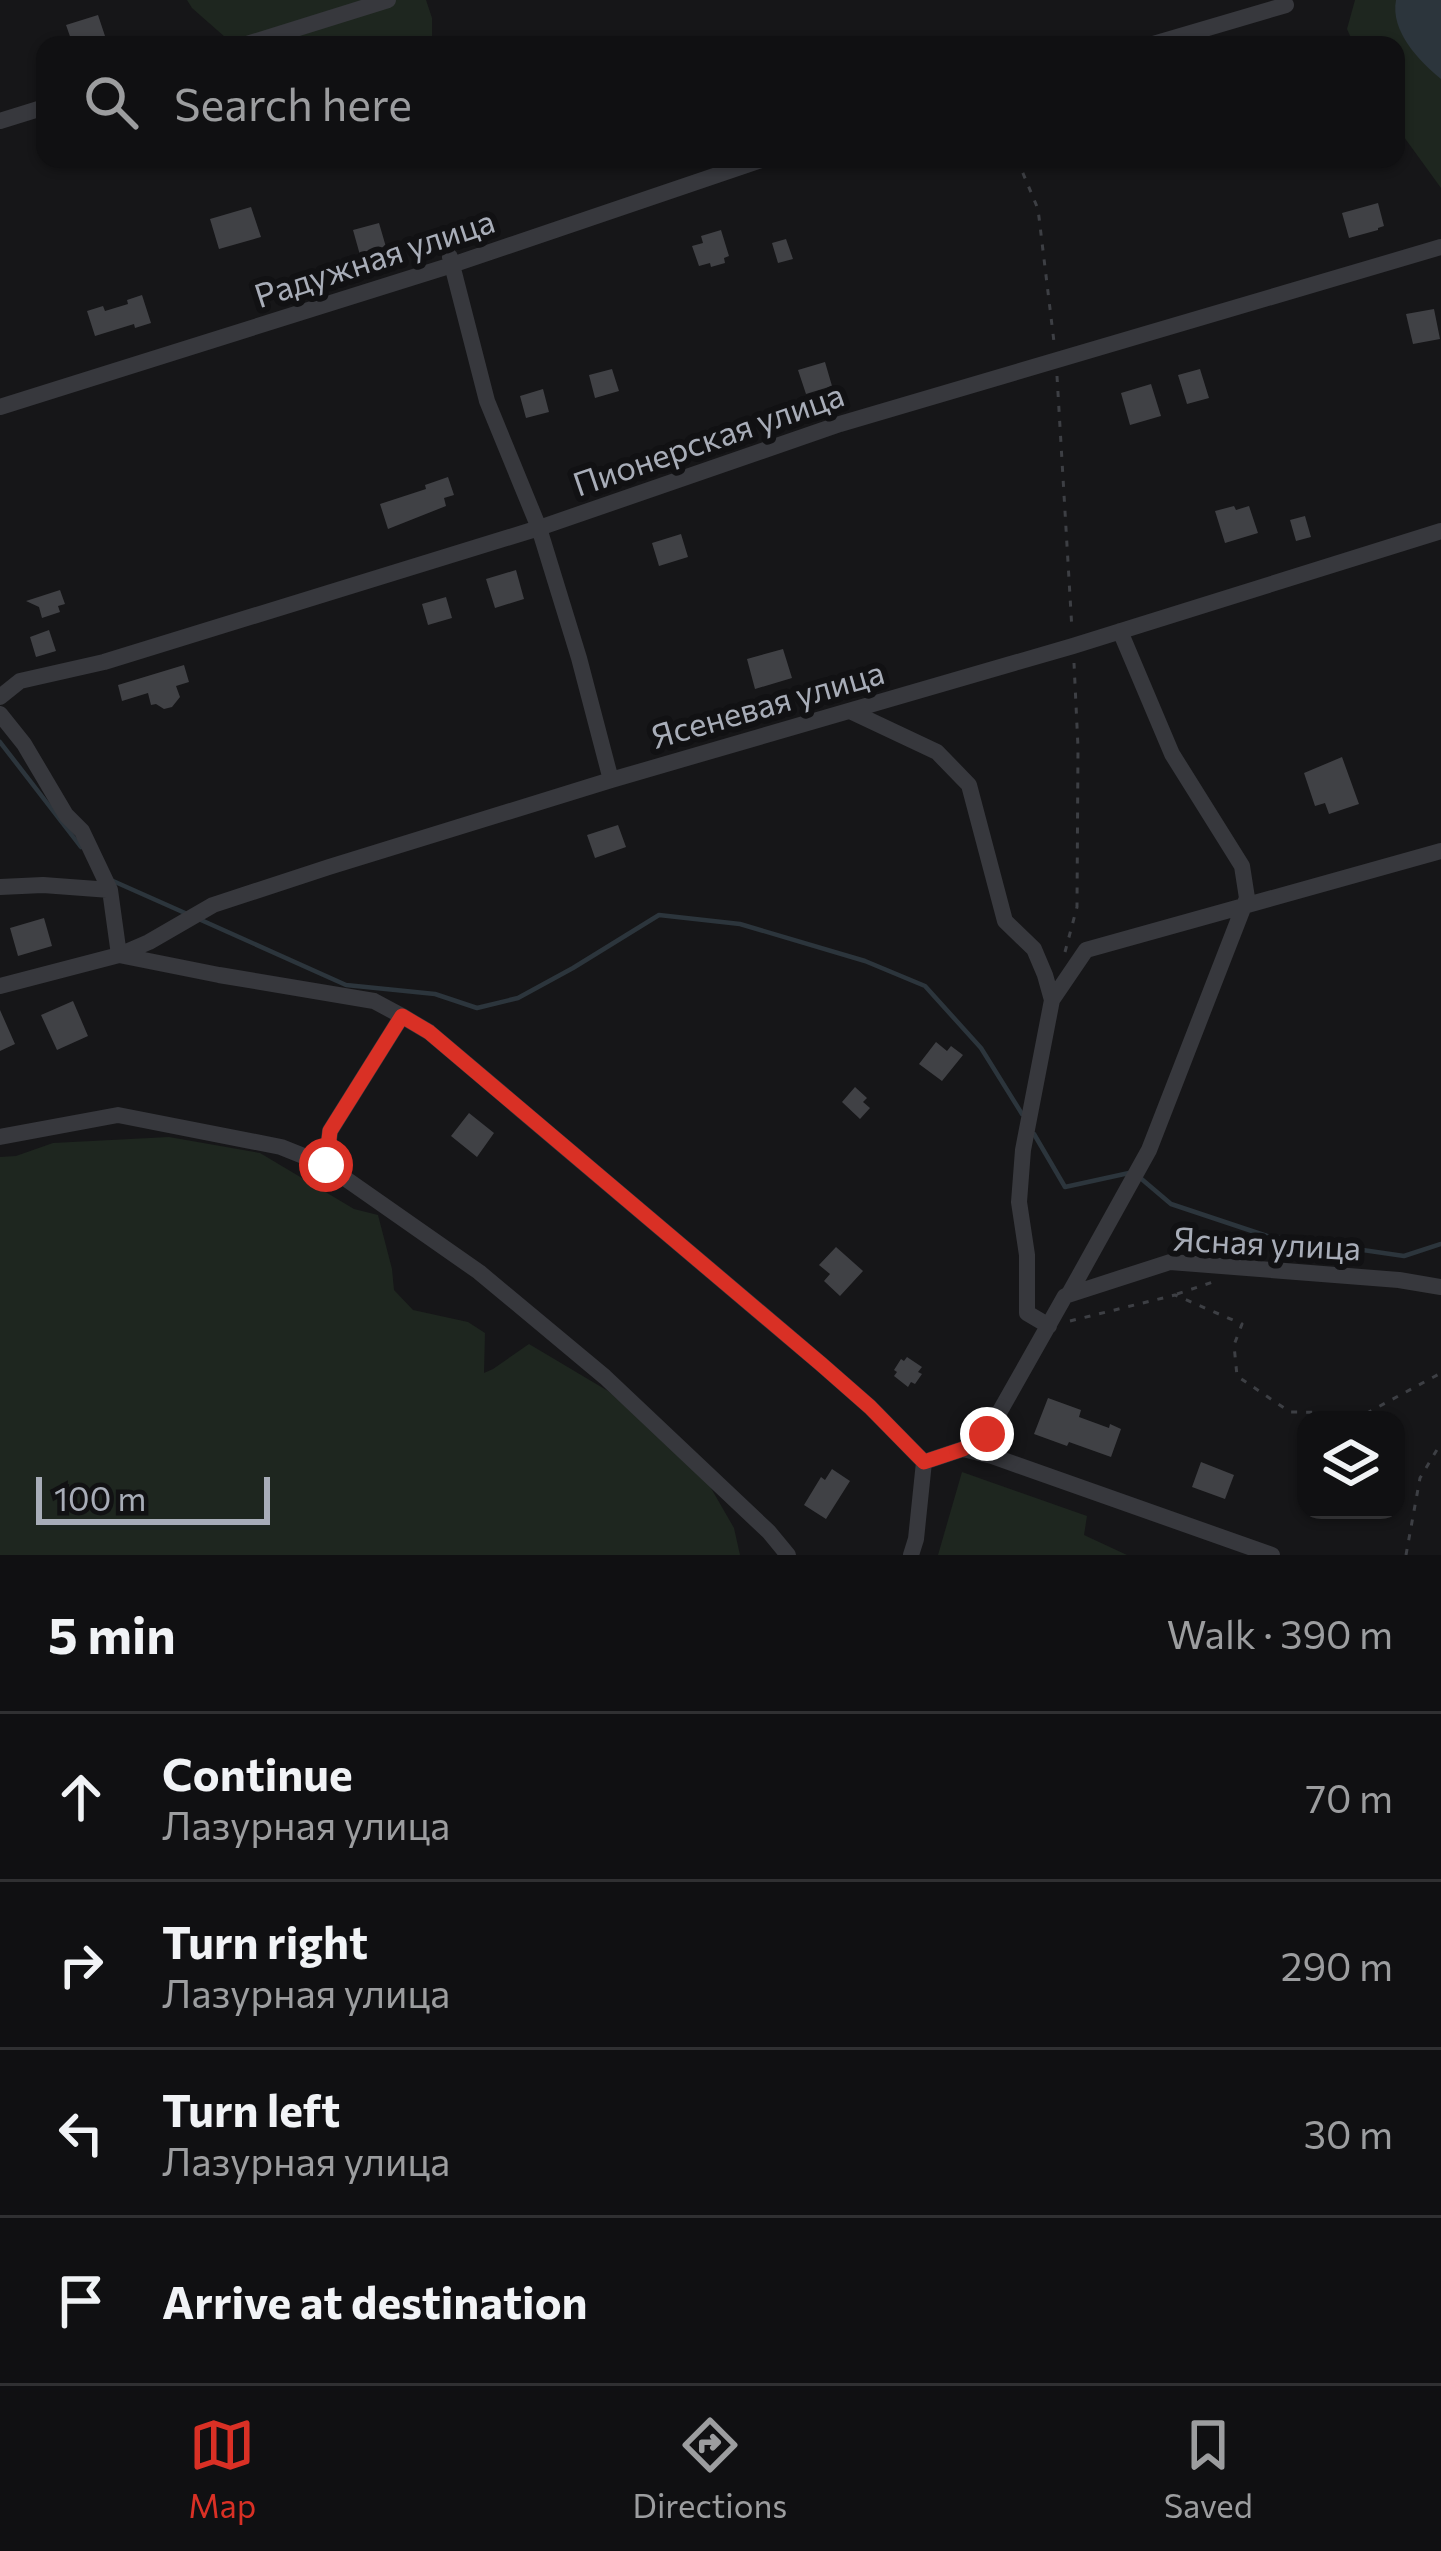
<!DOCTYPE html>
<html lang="en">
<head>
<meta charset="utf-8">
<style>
  body { margin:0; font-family:Commissioner,sans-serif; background:#1e1e20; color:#f1f3f6 }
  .controls { position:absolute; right:36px; bottom:36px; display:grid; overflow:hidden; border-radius:24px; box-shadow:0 3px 9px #0004 }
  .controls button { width:108px; height:108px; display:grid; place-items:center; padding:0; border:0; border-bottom:3px solid #303032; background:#101012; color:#f1f3f6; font:60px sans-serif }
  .scale { position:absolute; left:36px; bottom:30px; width:234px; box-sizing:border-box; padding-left:12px; border:6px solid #a8adb8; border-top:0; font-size:33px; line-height:42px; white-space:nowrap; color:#a8adb8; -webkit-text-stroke:9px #111113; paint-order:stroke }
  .stop { position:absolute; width:36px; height:36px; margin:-27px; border:9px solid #d93025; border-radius:50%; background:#fff }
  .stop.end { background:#d93025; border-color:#fff; box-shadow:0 3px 12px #0008 }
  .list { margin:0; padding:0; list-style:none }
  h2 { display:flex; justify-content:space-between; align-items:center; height:156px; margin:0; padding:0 48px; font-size:51px }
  h2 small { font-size:39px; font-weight:400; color:#9c9d9f }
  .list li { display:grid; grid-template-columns:78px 1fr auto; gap:36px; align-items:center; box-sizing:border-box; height:168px; padding:0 48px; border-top:3px solid #303032 }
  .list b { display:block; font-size:45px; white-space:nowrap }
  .list p { margin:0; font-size:39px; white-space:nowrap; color:#9c9d9f }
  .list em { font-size:39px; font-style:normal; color:#9c9d9f }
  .icon { flex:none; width:66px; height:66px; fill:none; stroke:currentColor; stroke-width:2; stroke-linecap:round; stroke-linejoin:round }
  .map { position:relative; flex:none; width:1441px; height:1555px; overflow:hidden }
  .search { position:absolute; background:#101012; box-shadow:0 3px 9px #0004; left:36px; right:36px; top:36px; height:132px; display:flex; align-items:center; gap:30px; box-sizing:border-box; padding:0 42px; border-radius:24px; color:#9c9d9f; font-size:45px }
  .sheet { height:828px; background:#101012 }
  nav { display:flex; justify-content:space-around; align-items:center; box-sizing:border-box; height:168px; border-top:3px solid #303032; background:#101012; font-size:33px; color:#9c9d9f }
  nav a { display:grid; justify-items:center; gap:6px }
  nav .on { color:#d93025 }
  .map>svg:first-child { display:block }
</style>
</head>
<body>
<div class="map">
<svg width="1441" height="1555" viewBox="0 0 1441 1555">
  <rect width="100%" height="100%" fill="#161618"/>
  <path fill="#1e261f" d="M 187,0 L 426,0 L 432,18 L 432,45 L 234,45 L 192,8 Z
    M 1355,0 L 1441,0 L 1441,188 L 1396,126 L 1396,45 L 1354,45 L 1347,29 Z
    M 169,1137 L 260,1153 L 354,1209 L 378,1215 L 392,1269 L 394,1290 L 413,1310 L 468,1322 L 485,1333 L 484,1373 L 493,1369 L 529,1344 L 608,1391 L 704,1476 L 734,1528 L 740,1555 L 0,1555 L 0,1157 L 16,1156 L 53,1143 Z
    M 962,1472 L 1087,1516 L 1084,1535 L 1127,1555 L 938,1555 Z"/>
  <path fill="#2c353c" d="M 1396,0 L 1441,0 L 1441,79 C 1419,61 1390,31 1396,0 Z"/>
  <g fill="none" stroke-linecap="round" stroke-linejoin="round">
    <path stroke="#2c353c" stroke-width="4.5" d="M 0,742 L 81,847
      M 113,881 L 185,913
      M 201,920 L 346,985 L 435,994 L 477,1008 L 518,998 L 573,968 L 659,915 L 740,924 L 865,961 L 925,986 L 981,1048 L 1022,1114
      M 1034,1134 L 1065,1187 L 1129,1173
      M 1138,1176 L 1171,1204 L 1267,1236 L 1404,1256 L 1441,1244"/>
  </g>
  <path fill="#404145" d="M 98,15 L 108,45 L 73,45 L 66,25 Z
    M 1378,203 L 1384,226 L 1378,228 L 1378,230 L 1349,238 L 1342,213 Z
    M 251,207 L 261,237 L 219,249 L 210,219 Z
    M 379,223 L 386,247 L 360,255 L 353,230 Z
    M 721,230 L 729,256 L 724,258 L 725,263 L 711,267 L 710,263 L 699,266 L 692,246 L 703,243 L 701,236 Z
    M 786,239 L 793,259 L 778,263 L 772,243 Z
    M 142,295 L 151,323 L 135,328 L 134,324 L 95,336 L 87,311 L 103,306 L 105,311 L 128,304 L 127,300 Z
    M 1434,309 L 1440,339 L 1413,344 L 1406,314 Z
    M 825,362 L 832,386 L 806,394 L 798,370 Z
    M 612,369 L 619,391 L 595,398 L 589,375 Z
    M 1200,369 L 1209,398 L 1187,404 L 1178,375 Z
    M 1151,384 L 1161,416 L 1130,425 L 1121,393 Z
    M 543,389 L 549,412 L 526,418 L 520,396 Z
    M 448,477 L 454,495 L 444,498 L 446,506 L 388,529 L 380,504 L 426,489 L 425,485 Z
    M 1234,506 L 1236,510 L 1249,506 L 1258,533 L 1225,543 L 1215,511 Z
    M 1305,516 L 1311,537 L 1296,541 L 1290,520 Z
    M 681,534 L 688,557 L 659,566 L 652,543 Z
    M 516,570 L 524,599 L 495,608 L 486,579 Z
    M 60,590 L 65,604 L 58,606 L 60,612 L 42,618 L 39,607 L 26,601 Z
    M 446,597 L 452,618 L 428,625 L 422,604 Z
    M 49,630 L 56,651 L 36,657 L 30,637 Z
    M 783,649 L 792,678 L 755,689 L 747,659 Z
    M 184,665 L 189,682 L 176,686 L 180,697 L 172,707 L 164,709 L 156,704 L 151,705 L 148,693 L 122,701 L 118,685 Z
    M 1342,757 L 1359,804 L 1329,814 L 1325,803 L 1315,806 L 1304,773 Z
    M 618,825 L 626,847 L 595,858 L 587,835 Z
    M 44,918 L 52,946 L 18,956 L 10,928 Z
    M 73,1001 L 88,1036 L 57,1050 L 41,1015 Z
    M 0,1010 L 15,1044 L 0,1051 Z
    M 936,1042 L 947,1051 L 951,1046 L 963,1055 L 942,1081 L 919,1064 Z
    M 855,1087 L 867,1098 L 863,1102 L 870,1108 L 860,1119 L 842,1102 Z
    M 469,1113 L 494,1133 L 477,1157 L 451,1136 Z
    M 836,1247 L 863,1271 L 840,1296 L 824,1281 L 830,1274 L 819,1265 Z
    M 907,1357 L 922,1367 L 918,1372 L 922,1374 L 915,1384 L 911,1382 L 908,1387 L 894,1376 L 897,1372 L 894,1370 L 901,1359 L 904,1361 Z
    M 1048,1398 L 1081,1410 L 1079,1417 L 1109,1428 L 1110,1424 L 1121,1429 L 1111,1457 L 1069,1442 L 1067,1446 L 1034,1434 Z
    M 1201,1462 L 1234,1475 L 1225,1499 L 1192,1487 Z
    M 832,1469 L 850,1481 L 826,1519 L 804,1505 L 821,1477 L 825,1480 Z"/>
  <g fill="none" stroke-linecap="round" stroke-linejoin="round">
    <path stroke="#3d3f44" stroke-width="3" stroke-dasharray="6 9" stroke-linecap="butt" d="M 1017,159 L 1038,209 L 1054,342
      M 1057,376 L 1072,630
      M 1065,952 L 1077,907 L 1078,747 L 1074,663
      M 1177,1294 L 1213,1282
      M 1070,1321 L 1175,1295 L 1242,1324 L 1234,1345 L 1237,1376 L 1290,1412 L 1367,1413 L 1441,1373
      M 1406,1555 L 1420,1478 L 1441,1443"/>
    <path stroke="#37383d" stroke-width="16" d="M 244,45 L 388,0
      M 1150,45 L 1286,5
      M 0,121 L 45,107
      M 450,257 L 487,401 L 539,528 L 579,658 L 611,780
      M 0,407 L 452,265 L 764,159
      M 0,697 L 20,681 L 104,662 L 539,528 L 840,424 L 1441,247
      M 850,711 L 937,752 L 969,785 L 1005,921 L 1034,949 L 1045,975 L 1052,1000 L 1023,1150 L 1019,1202 L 1027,1255 L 1027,1313 L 1049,1326
      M 0,714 L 24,744 L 66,815 L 82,831 L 110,890 L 119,955 L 219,975 L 374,1001 L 402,1016
      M 0,887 L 43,885 L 110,890
      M 0,986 L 119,955 L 149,942 L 213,905 L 329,867 L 611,780 L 1073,646 L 1441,531
      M 1052,1000 L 1086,950 L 1441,851
      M 0,1137 L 118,1115 L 281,1147 L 326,1165 L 479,1272 L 605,1377 L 769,1532 L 788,1555
      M 326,1165 L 330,1131 L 402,1016 L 429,1032 L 821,1364 L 870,1407 L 924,1462 L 963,1449 L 992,1456 L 1272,1555
      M 1069,1294 L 1149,1150 L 1247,898 L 1242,866 L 1172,754 L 1120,631
      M 963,1449 L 987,1434 L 1065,1296 L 1170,1262 L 1399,1280 L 1441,1287
      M 911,1555 L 916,1539 L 924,1462"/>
  </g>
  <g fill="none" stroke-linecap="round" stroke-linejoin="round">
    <path stroke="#d93025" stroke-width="15" d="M 326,1165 L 330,1131 L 402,1016 L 429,1032 L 821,1364 L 870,1407 L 924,1462 L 963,1449 L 987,1434"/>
  </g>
  <g text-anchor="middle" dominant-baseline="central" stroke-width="12" stroke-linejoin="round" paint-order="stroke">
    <g font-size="33" fill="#a8adb8" stroke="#111113">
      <text transform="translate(374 257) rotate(-18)">Радужная улица</text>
      <text transform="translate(708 438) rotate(-19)">Пионерская улица</text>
      <text transform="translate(767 703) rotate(-16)">Ясеневая улица</text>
      <text transform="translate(1267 1242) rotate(3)">Ясная улица</text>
    </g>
  </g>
</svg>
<div class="controls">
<button><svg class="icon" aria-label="layers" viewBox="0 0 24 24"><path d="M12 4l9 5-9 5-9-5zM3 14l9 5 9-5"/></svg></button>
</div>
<div class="scale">100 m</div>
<div class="stop" style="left:326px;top:1165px"></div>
<div class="stop end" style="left:987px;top:1434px"></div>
<div class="search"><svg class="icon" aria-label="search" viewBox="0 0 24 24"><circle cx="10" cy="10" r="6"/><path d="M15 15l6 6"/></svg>Search here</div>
</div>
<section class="sheet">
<h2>5 min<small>Walk · 390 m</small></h2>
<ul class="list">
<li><svg class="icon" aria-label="ahead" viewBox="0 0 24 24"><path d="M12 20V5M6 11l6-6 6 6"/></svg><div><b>Continue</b><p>Лазурная улица</p></div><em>70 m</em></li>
<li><svg class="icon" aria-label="right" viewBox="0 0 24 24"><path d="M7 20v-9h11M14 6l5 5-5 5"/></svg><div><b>Turn right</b><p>Лазурная улица</p></div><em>290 m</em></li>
<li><svg class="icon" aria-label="left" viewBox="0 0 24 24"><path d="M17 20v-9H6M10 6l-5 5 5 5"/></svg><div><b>Turn left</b><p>Лазурная улица</p></div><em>30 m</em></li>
<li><svg class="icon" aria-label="arrive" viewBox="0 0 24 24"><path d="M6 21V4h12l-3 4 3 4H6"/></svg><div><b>Arrive at destination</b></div></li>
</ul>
</section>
<nav>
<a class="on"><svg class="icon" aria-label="map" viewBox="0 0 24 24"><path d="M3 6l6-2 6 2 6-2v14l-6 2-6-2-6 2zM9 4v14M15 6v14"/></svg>Map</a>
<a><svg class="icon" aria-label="directions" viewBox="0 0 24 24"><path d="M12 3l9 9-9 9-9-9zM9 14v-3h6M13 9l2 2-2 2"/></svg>Directions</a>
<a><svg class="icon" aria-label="saved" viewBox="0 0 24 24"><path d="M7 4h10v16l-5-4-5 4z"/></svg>Saved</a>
</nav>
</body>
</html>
